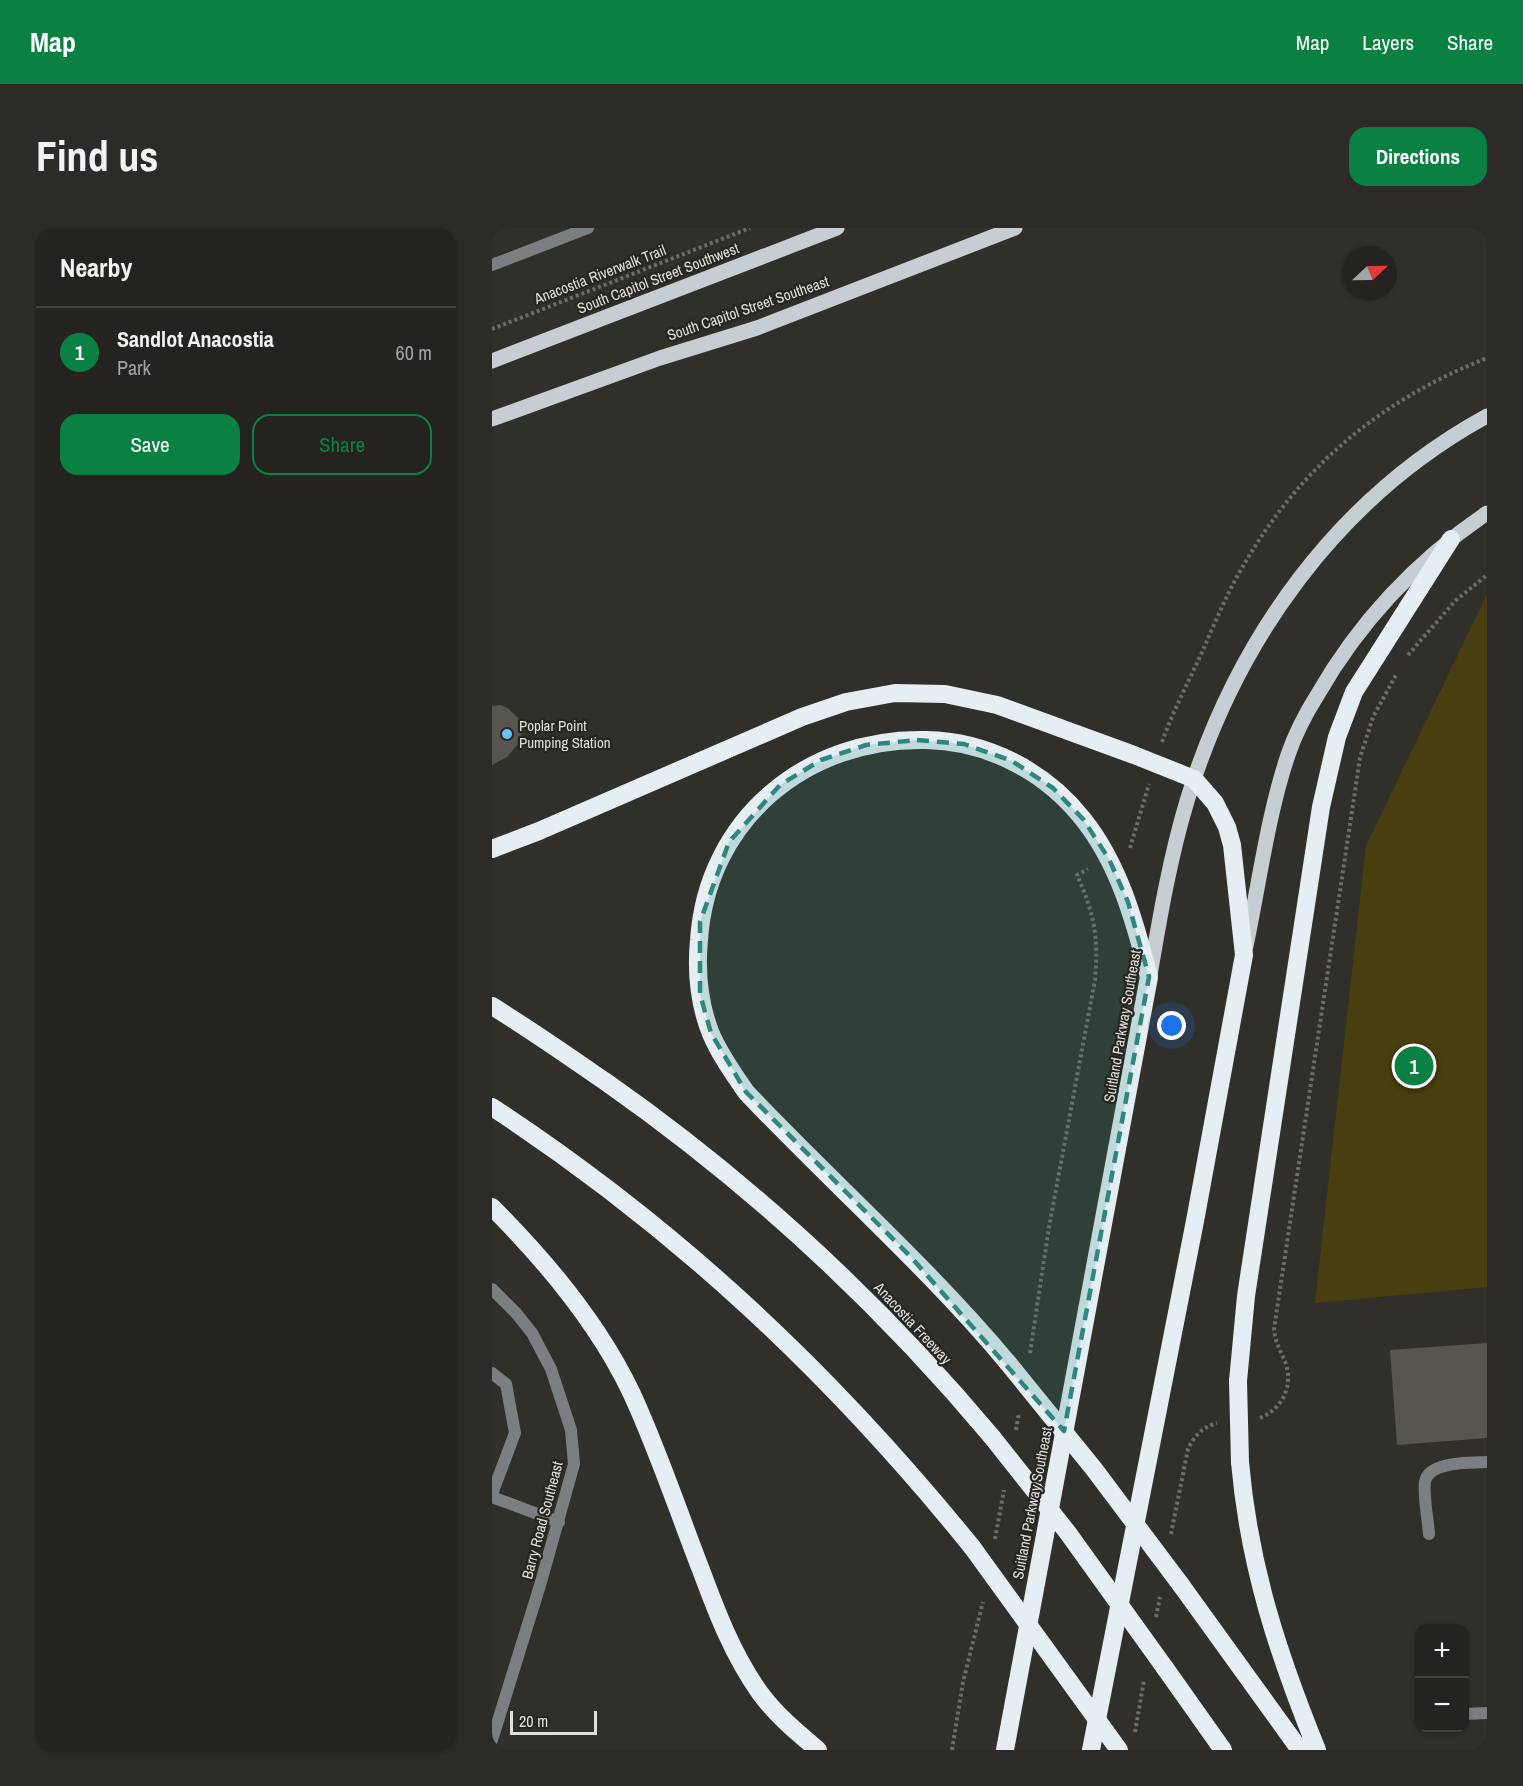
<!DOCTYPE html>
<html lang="en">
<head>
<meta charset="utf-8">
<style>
  body { margin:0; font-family:"Archivo Narrow",sans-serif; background:#2d2b28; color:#f1f3f6 }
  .controls { position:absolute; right:18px; bottom:18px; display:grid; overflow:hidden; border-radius:12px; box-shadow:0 2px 4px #0004 }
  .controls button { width:54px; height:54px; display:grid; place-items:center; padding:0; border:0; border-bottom:2px solid #42403d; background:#25231f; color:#f1f3f6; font:30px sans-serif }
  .compass { position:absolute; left:851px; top:18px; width:54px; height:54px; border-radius:50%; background:#25231f; box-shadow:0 2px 4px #0004; rotate:68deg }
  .scale { position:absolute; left:18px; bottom:15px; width:87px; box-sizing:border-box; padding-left:6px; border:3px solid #e0dfdb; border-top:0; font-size:16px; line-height:21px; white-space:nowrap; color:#e0dfdb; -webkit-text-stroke:4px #27251f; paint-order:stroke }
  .you { position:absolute; left:680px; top:798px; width:21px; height:21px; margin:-15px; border:4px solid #fff; border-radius:50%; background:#1a73e8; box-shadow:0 0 0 9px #1a73e833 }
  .badge { display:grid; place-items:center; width:39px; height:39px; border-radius:50%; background:#0b8043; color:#fff; font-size:20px; font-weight:700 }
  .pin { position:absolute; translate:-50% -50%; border:3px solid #fff; box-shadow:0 2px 6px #0006 }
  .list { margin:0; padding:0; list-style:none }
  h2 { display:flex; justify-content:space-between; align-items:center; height:78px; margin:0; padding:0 24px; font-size:26px }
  h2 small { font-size:20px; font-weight:400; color:#a3a4a4 }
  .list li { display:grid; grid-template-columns:39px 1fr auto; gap:18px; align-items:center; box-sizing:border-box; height:90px; padding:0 24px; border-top:2px solid #42403d }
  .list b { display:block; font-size:22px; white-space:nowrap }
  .list p { margin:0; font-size:20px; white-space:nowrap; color:#a3a4a4 }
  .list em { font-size:20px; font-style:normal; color:#a3a4a4 }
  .actions { display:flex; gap:12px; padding:18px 24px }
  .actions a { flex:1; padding:14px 0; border:2px solid #0b8043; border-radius:18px; text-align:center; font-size:21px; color:#0b8043 }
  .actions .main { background:#0b8043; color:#fff }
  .map { position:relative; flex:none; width:995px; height:1522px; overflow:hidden; border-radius:18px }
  header { display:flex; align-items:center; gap:36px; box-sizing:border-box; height:84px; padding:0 30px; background:#0b8043; color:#fff }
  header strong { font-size:28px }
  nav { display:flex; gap:33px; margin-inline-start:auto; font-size:21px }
  .intro { display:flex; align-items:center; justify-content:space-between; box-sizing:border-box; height:144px; padding:0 36px }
  h1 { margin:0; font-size:42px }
  .button { padding:15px 27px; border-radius:18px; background:#0b8043; color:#fff; font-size:21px; font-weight:700 }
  main { display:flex; gap:36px; padding:0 36px }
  aside { flex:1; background:#25231f; border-radius:18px; box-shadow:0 2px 4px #0004 }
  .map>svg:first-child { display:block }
</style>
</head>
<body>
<header>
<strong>Map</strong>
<nav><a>Map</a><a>Layers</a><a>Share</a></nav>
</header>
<div class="intro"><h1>Find us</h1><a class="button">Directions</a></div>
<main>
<aside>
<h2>Nearby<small></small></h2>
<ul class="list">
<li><span class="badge">1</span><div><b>Sandlot Anacostia</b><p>Park</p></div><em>60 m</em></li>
</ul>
<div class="actions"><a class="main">Save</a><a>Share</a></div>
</aside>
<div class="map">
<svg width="995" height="1522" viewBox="0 0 995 1522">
  <rect width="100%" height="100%" fill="#312f29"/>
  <path fill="#493e0f" d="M 995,366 L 995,1059 L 823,1075 L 874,618 Z"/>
  <path fill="#57554e" d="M 9,477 L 17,481 L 29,493 L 30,511 L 15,529 L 0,537 L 0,478 Z
    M 995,1115 L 995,1210 L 905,1217 L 898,1122 Z"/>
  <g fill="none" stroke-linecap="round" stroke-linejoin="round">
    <path stroke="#6e6c67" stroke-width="4" stroke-dasharray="3 3" stroke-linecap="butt" d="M 0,101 L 258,0
      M 916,427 L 963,373 L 995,347
      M 670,514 C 681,483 697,453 711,422 C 719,403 728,383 737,364 C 794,252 878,176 995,130
      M 638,620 L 657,556
      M 538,1125 L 557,999 L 603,752 C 607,711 602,684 585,647 L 596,641
      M 768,1190 C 790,1181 801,1159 794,1136 C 789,1123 783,1115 782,1101 L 868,530 L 881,489 L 904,447
      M 524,1202 L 527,1185
      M 679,1306 L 696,1221 C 702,1208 711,1199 725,1195
      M 503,1311 L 512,1262
      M 664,1389 L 668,1369
      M 643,1504 L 652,1452
      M 460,1522 L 471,1454 L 491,1374"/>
    <path stroke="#7b7f81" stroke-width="12" d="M 0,1145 L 14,1156 L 23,1205 L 0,1266
      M 0,1269 L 67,1294
      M 937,1306 C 936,1292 931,1266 933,1254 C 936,1233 979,1235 995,1234
      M 972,1486 L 995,1485"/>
    <path stroke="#7b7f81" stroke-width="12" d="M 0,37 L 96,0
      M 0,1061 L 24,1085 L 40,1105 L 59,1141 L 79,1202 L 82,1236 L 49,1354 L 0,1512"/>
    <path stroke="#c7ced3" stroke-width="15" d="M 0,133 L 345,0
      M 0,191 L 168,130 L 265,100 L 523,0
      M 754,718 C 767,656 776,586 796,527 C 803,506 814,485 826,466 C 868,393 926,332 995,285
      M 658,747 C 668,688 678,630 695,573 C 744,412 845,270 995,188"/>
    <path stroke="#e5eef3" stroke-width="18" d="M 0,621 L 47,603 L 310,489 L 354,474 L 403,465 L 453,466 L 505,477 L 642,527 L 702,551 L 723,575 L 735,599 L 740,617 L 752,727 L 703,993 L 599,1522
      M 0,778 C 39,802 76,828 114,854 C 258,955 387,1074 500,1209
      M 0,879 C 186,1001 340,1146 480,1319
      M 0,979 C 54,1033 106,1095 139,1164 C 166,1222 186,1283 209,1342 C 225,1385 241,1427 268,1465 C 284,1487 306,1505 326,1522
      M 746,1153 L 754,1068 L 829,579 L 845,509 L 862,464 L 959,311
      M 748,1234 C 757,1338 786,1426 825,1522
      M 689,1357 L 808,1522
      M 673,1440 L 731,1522
      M 513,1522 L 657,749 C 643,694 627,636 591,591 C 553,543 495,513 434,512 C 315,509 215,591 207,712 C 204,744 207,776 219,806 C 228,827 241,845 254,864 C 340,955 435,1038 516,1135"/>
    <path stroke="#e5eef3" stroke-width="18" d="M 516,1135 L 602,1241 L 689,1357
      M 746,1153 L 748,1234
      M 500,1209 L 576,1305 L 673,1440
      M 480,1319 L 627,1522"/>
  </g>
  <path fill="#2e867e" fill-opacity="0.2" stroke="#2e867e" stroke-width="4.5" stroke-dasharray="12 8" stroke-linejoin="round" d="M 425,512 L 472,516 L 520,533 L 561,560 L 591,591 L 617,631 L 636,674 L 657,749 L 572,1203 L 419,1029 L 254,864 L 219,805 L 208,766 L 208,694 L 237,614 L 288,557 L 329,532 L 374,517 Z"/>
  <circle fill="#6bc3f2" stroke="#27251f" stroke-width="2" cx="15" cy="506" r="6"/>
  <g text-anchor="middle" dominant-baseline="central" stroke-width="4.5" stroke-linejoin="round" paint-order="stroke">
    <g font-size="15" fill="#e0dfdb" stroke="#27251f">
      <text transform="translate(108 46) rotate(-21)">Anacostia Riverwalk Trail</text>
      <text transform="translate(166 50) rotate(-21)">South Capitol Street Southwest</text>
      <text transform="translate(256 80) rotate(-19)">South Capitol Street Southeast</text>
      <text transform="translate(630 798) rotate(-80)">Suitland Parkway Southeast</text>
      <text transform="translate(421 1095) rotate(47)">Anacostia Freeway</text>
      <text transform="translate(540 1275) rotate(-79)">Suitland Parkway Southeast</text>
      <text transform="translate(50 1292) rotate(-75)">Barry Road Southeast</text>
    </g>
    <g font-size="15" fill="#e0dfdb" stroke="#27251f" text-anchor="start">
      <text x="27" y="497">Poplar Point<tspan x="27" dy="17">Pumping Station</tspan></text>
    </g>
  </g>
</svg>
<div class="controls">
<button>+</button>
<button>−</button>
</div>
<svg class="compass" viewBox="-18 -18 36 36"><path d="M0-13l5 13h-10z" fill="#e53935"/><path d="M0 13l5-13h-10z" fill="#a3a4a4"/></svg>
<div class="scale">20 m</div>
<div class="you"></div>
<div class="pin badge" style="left:922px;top:838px">1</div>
</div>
</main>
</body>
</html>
